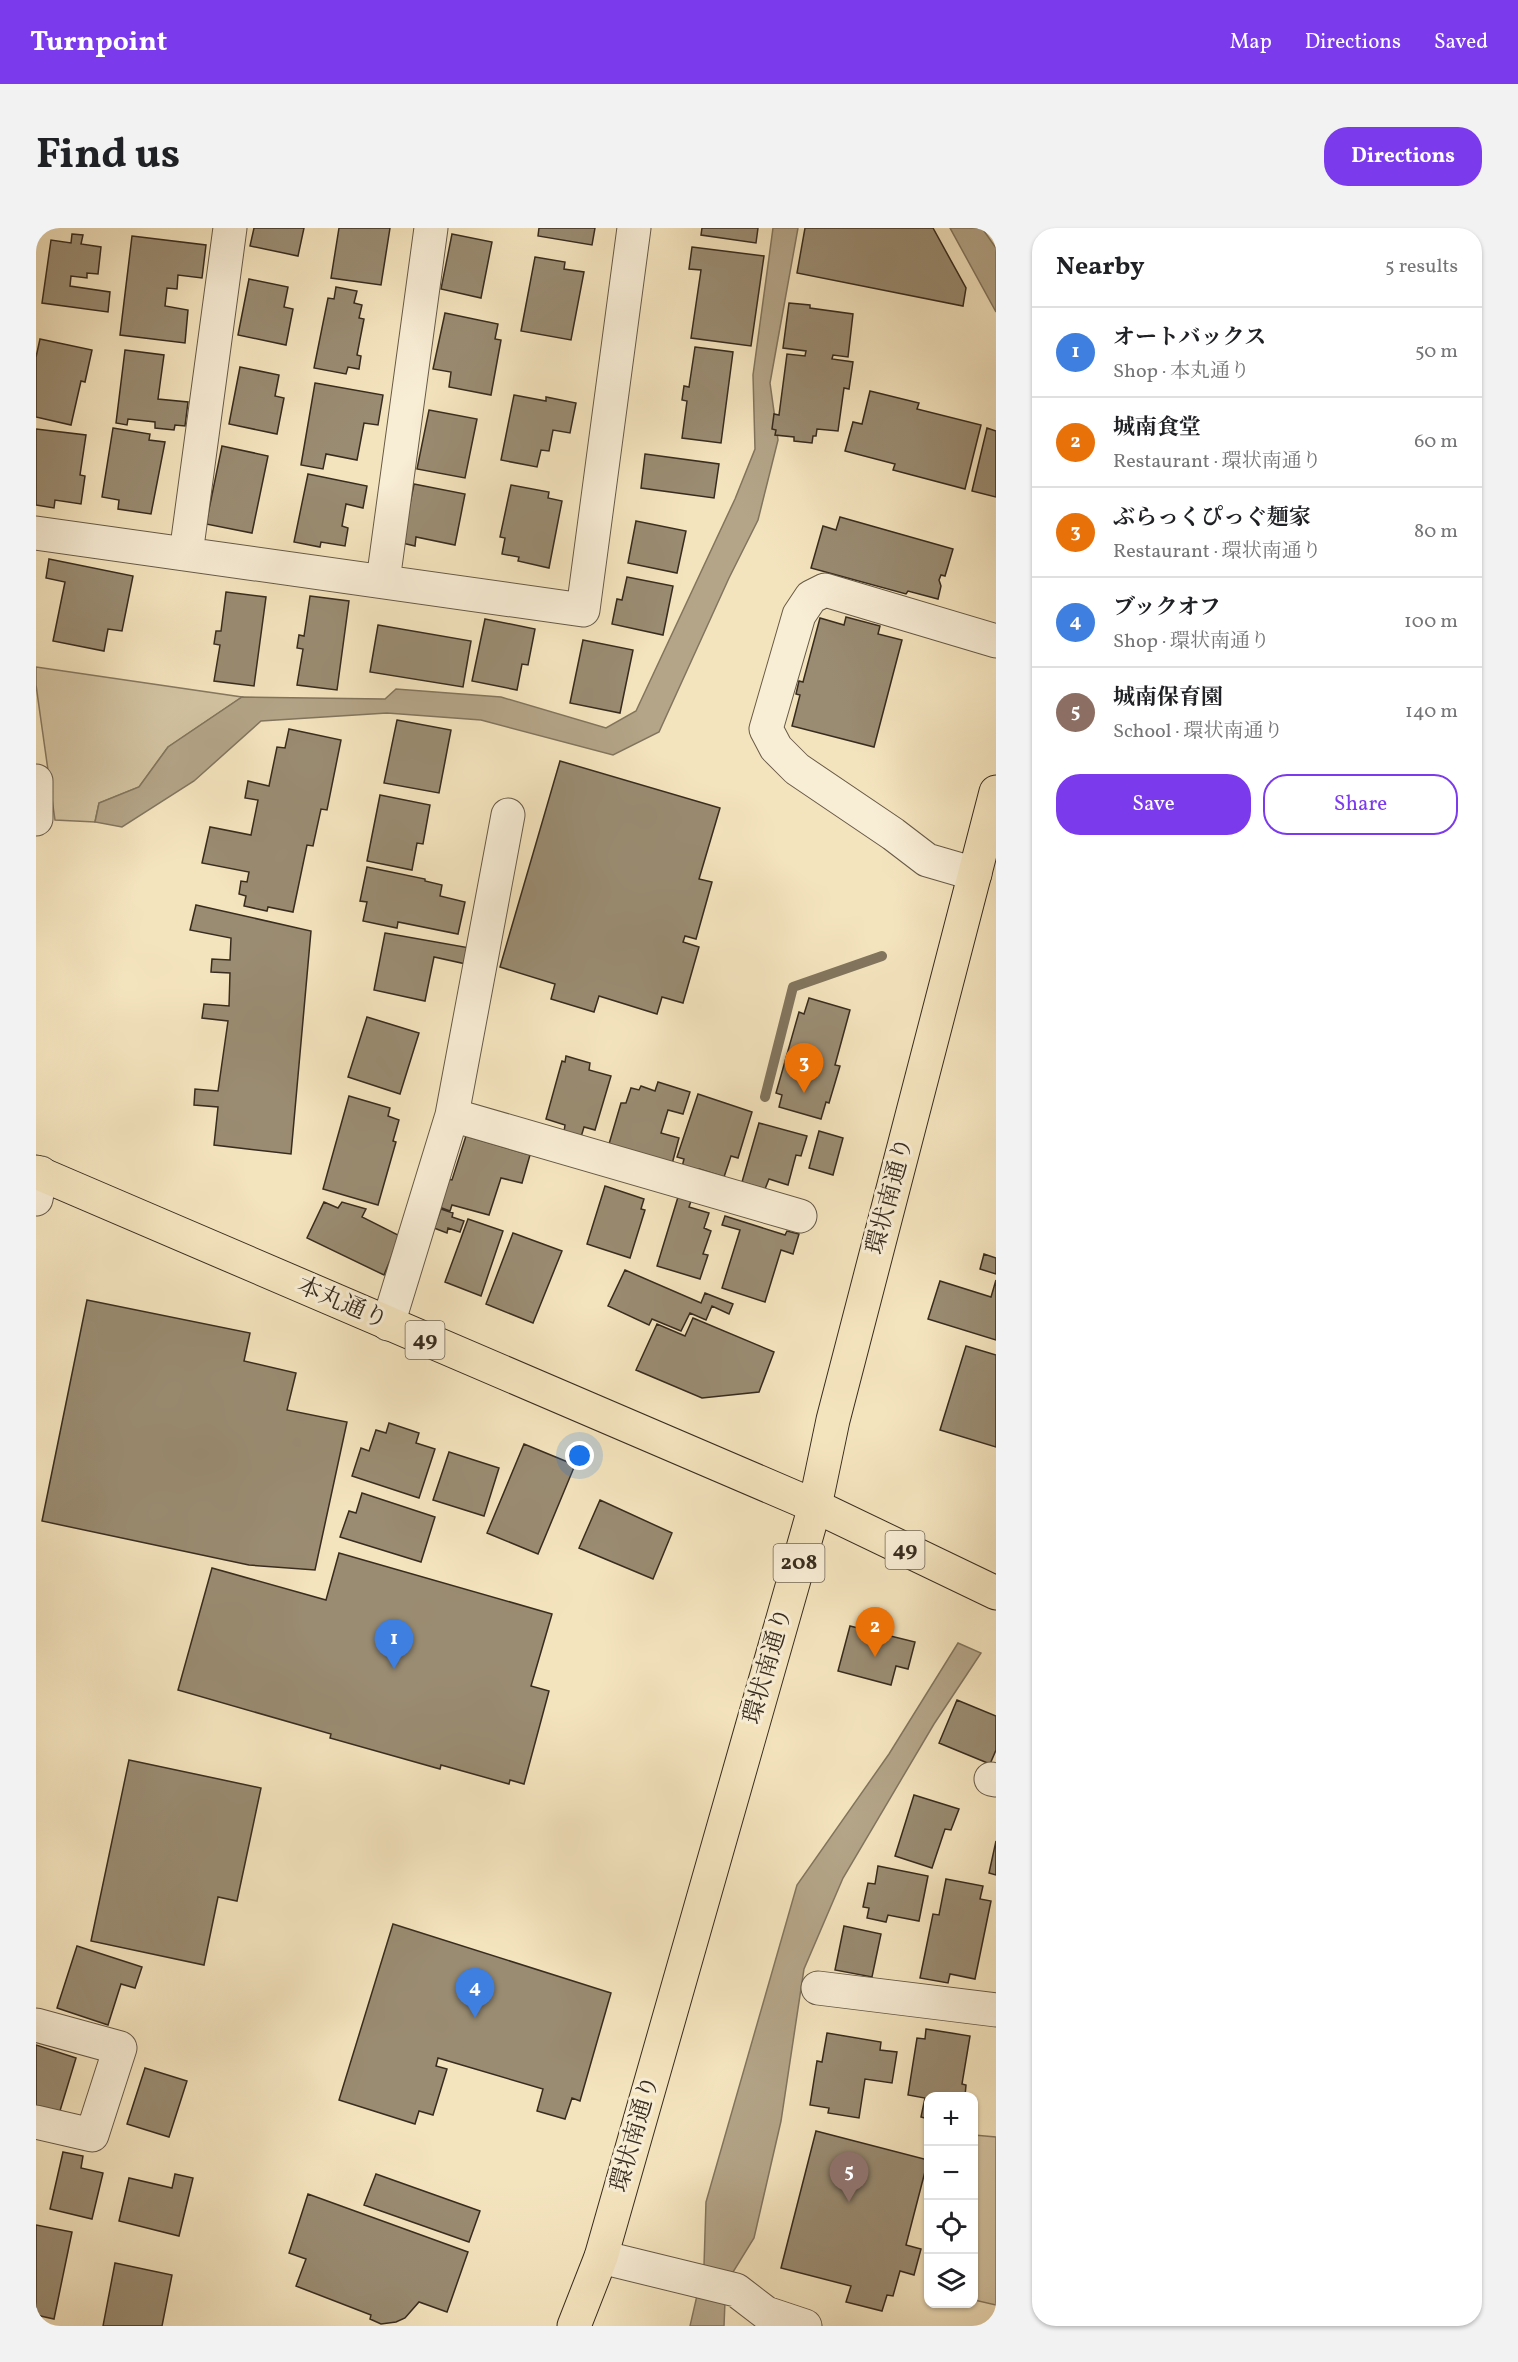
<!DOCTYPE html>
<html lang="en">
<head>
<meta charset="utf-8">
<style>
  body { margin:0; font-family:Vollkorn,"Noto Serif JP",serif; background:#f2f2f2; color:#202124 }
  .controls { position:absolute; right:18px; bottom:18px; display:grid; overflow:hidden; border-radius:12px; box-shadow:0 2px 4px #0004 }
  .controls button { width:54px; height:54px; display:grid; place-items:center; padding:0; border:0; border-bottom:2px solid #e0e0e0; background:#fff; color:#202124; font:30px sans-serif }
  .you { position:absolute; left:544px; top:1228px; width:21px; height:21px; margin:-15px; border:4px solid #fff; border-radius:50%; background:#1a73e8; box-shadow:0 0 0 9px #1a73e833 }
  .badge { display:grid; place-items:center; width:39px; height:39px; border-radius:50%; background:#7c3aed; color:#fff; font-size:20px; font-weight:700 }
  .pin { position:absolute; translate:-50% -50px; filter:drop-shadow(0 2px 3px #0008) }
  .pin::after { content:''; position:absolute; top:32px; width:21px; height:18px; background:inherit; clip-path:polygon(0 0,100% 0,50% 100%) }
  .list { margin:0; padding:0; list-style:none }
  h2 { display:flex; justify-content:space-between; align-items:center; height:78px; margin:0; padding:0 24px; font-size:26px }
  h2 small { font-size:20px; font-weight:400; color:#757577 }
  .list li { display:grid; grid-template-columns:39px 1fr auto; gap:18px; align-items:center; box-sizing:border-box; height:90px; padding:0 24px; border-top:2px solid #e0e0e0 }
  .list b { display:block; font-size:22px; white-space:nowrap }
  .list p { margin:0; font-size:20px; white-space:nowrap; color:#757577 }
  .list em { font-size:20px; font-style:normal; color:#757577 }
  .actions { display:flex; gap:12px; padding:18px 24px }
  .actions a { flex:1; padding:14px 0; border:2px solid #7c3aed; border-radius:24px; text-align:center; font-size:21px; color:#7c3aed }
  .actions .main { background:#7c3aed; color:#fff }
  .icon { flex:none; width:33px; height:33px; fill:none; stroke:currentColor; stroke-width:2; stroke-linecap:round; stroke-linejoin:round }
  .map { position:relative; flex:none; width:960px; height:2098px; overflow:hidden; border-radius:24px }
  header { display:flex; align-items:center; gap:36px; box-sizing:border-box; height:84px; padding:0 30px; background:#7c3aed; color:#fff }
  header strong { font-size:28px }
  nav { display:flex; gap:33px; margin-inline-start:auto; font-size:21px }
  .intro { display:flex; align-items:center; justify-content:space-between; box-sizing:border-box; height:144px; padding:0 36px }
  h1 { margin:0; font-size:42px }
  .button { padding:15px 27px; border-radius:24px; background:#7c3aed; color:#fff; font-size:21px; font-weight:700 }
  main { display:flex; gap:36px; padding:0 36px }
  aside { flex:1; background:#fff; border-radius:24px; box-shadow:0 2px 4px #0004 }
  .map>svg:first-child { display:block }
</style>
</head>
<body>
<header>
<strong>Turnpoint</strong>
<nav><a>Map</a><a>Directions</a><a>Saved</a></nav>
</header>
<div class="intro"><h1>Find us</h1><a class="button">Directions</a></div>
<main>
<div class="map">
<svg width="960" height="2098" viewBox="0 0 960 2098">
  <rect width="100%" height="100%" fill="#f4e4be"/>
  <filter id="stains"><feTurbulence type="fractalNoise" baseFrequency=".00333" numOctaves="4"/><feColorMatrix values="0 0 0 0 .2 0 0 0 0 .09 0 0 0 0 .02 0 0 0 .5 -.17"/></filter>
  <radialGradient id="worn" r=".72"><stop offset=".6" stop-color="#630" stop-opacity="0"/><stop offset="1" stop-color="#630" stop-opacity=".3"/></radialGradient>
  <path fill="#d4c5a3" stroke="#867861" stroke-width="1.5" d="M 0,439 L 206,469 L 132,519 L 103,559 L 63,575 L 59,594 L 19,592 L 0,457 Z
    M 938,1907 L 960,1909 L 960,2077 L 938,2072 Z"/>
  <path fill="#b4a588" stroke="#82755e" stroke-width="1.5" d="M 737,0 L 762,0 L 734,155 L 742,212 L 722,292 L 693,350 L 623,504 L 577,527 L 445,492 L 351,485 L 225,493 L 158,553 L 86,599 L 59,594 L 63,575 L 103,559 L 132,519 L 206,469 L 349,471 L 360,461 L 465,469 L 570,500 L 600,483 L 699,271 L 719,221 L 717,147 Z
    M 914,0 L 946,0 L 960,20 L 960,84 Z
    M 922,1415 L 945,1425 L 898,1496 L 807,1650 L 768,1741 L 745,1893 L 718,2010 L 697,2044 L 689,2073 L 688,2098 L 654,2098 L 668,2037 L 670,1974 L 761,1657 L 853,1526 Z"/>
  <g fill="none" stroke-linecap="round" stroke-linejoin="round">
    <path stroke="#82755e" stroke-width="10" d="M 729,869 L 757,759 L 846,728"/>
  </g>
  <path fill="#9a8c72" stroke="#382c1f" stroke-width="1.5" d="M 218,0 L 268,0 L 262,28 L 214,18 Z
    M 303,0 L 354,0 L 345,57 L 295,50 Z
    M 503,0 L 559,0 L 556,17 L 502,8 Z
    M 666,0 L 722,0 L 720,15 L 665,7 Z
    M 769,0 L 897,0 L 930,60 L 927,78 L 761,45 Z
    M 36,6 L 47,7 L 45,16 L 65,19 L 62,46 L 51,45 L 51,50 L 35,48 L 34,58 L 74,64 L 72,84 L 6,75 L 15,12 L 35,15 Z
    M 416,6 L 456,14 L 445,70 L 405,61 Z
    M 96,8 L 170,17 L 166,50 L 142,47 L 141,61 L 131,60 L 129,78 L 152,82 L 149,115 L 84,107 Z
    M 656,19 L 728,28 L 715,118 L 655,110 L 665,42 L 653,41 Z
    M 499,29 L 529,34 L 528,41 L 548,44 L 535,112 L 485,103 Z
    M 213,51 L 252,59 L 248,79 L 257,81 L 250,117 L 202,107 Z
    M 300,59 L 321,63 L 318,75 L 326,77 L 323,90 L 328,91 L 321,127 L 325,128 L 323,141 L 312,139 L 310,146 L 278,140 L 292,70 L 298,71 Z
    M 753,75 L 774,77 L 774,80 L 817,86 L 812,129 L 797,127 L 796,131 L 817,134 L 813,161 L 808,160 L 802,203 L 781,201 L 780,208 L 777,208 L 776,215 L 758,213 L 758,209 L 739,207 L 740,202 L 736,201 L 738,186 L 743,187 L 751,126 L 769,128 L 770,123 L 747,120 Z
    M 409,85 L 462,96 L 459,111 L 465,112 L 455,167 L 413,159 L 415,144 L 397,141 Z
    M 4,111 L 56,122 L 49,154 L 45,153 L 35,197 L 0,189 L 0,129 Z
    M 659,119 L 697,124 L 685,215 L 646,210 L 651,173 L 646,172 L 648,158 L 653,159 Z
    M 89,122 L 128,127 L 122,171 L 152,174 L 149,198 L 139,197 L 138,202 L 119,200 L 119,194 L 92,191 L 91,197 L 80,195 Z
    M 204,139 L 243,147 L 239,168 L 248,170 L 241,206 L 193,196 Z
    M 279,155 L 347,167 L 342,197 L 328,195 L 321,232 L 290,226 L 287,241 L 265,237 Z
    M 834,163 L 883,175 L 881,181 L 945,197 L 929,261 L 857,242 L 859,236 L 809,223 L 817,194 L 826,196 Z
    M 478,167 L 510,173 L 510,169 L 540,175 L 534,205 L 517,202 L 513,223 L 505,222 L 501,239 L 465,232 Z
    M 393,182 L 441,191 L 429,250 L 381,241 Z
    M 77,200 L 114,206 L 113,212 L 129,214 L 115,286 L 82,281 L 83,272 L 66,269 Z
    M 951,200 L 960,203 L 960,269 L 936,263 Z
    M 0,201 L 50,207 L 44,247 L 49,248 L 45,276 L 19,272 L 18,280 L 0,277 Z
    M 186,218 L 232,228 L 216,305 L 170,296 Z
    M 609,226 L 683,236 L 678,270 L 605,260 Z
    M 272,246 L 331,258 L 327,280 L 310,276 L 306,298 L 312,300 L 309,318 L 285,314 L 284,319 L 258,314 Z
    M 378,256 L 429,266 L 419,317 L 380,309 L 379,318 L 366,315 Z
    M 475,257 L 513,264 L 512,270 L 526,273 L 513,340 L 482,333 L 483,329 L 466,326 L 469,310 L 464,309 Z
    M 804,289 L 917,321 L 909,348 L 905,347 L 903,352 L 905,358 L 902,371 L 872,363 L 870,366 L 775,340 L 787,298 L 800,302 Z
    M 600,293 L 650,303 L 641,345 L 592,335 Z
    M 13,331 L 97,348 L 86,403 L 72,401 L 68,423 L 17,413 L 29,354 L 10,350 Z
    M 591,349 L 637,358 L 627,407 L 576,396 L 581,371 L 586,372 Z
    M 190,364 L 230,369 L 218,458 L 178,453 L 184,417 L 178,416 L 180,403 L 185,403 Z
    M 274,368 L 313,373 L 301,462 L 261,457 L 267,421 L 261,420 L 263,407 L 268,408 Z
    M 810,389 L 844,398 L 842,406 L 866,412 L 838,519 L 756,498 L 764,467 L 760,466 L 763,453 L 767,454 L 784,390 L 808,397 Z
    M 449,391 L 499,401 L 492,437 L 486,436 L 481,462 L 436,453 Z
    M 342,397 L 435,413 L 427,459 L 334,444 Z
    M 547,412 L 597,422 L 584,485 L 534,475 Z
    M 361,492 L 415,502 L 403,565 L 348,555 Z
    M 253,501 L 305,512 L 291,582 L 285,581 L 277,618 L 271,617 L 257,684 L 232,679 L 231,683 L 208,678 L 210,668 L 203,666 L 205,653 L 211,654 L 213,644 L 166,635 L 174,599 L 215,607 L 222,572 L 209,570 L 212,553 L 233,558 L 241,519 L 249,520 Z
    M 524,533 L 684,580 L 663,651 L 676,654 L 660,711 L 649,708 L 647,714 L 663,719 L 647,775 L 626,769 L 621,786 L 563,768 L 558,784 L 515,771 L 519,756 L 464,739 Z
    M 344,567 L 394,577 L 387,616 L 381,615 L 376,642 L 331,633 Z
    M 331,639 L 389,651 L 389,653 L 406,657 L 404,668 L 429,674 L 422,706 L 362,694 L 361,700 L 327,693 L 331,674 L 324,673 Z
    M 160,677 L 275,703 L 255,926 L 178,917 L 182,879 L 158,877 L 159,861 L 182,863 L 192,793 L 166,790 L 168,776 L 193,778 L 194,745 L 175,744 L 176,731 L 194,732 L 195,710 L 154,702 Z
    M 349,705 L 434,720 L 430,736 L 398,729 L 389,773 L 338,762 Z
    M 773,770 L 814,782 L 799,837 L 804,838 L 793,875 L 790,874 L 785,891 L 743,879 L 746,867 L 740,865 L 763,784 L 768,786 Z
    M 331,789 L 383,805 L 364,866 L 312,849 Z
    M 530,828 L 554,835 L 553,842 L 575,848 L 559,902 L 548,899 L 545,909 L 528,904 L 529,897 L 510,891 L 526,833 L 529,834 Z
    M 622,854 L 654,864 L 647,886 L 632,882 L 625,905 L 643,910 L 636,936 L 573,916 L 585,875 L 590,875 L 595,860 L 603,862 L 605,858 L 619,863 Z
    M 662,866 L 716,884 L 702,930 L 695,928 L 688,949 L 663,941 L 661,944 L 646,939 L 648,931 L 641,929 Z
    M 313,868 L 354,880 L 352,888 L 363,892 L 357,913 L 360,914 L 342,977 L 287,961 Z
    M 723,895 L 771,908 L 765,928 L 760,927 L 752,957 L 733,951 L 729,961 L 706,954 Z
    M 783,903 L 807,910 L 797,947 L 773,940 Z
    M 430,908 L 494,927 L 486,955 L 465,950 L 453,987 L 416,977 L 414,983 L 403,979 L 410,951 L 416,952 Z
    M 569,958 L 608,971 L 605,981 L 609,982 L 594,1030 L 551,1016 Z
    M 642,969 L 655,973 L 653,979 L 673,985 L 668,1000 L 675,1003 L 667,1026 L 672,1027 L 664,1051 L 621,1038 Z
    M 288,974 L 302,980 L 306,974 L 330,981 L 326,989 L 364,1008 L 348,1047 L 271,1010 Z
    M 405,981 L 417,985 L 416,989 L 428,993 L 424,1004 L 412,1000 L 411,1005 L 398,1000 Z
    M 689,988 L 749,1007 L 751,1003 L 763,1006 L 757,1026 L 745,1022 L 729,1074 L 686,1060 L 704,1002 L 686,997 Z
    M 432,991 L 467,1003 L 445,1068 L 409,1054 Z
    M 477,1005 L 526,1023 L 497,1095 L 450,1076 Z
    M 948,1026 L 960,1030 L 960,1046 L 944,1041 Z
    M 589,1042 L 665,1075 L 669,1065 L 697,1076 L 693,1086 L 676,1078 L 670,1092 L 654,1085 L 645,1103 L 616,1091 L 613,1097 L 572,1078 Z
    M 960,1052 L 960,1112 L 892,1091 L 904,1053 L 955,1069 Z
    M 51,1072 L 214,1105 L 208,1133 L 260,1145 L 251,1182 L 311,1194 L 279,1342 L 213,1337 L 6,1293 Z
    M 657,1090 L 738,1124 L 723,1164 L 666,1170 L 600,1142 L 621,1096 L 649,1108 Z
    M 930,1118 L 960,1127 L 960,1219 L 904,1202 Z
    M 353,1195 L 383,1205 L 380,1215 L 399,1221 L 383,1270 L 316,1248 L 325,1220 L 333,1223 L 340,1202 L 350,1205 Z
    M 488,1216 L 539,1237 L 502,1326 L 451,1305 Z
    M 413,1224 L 463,1240 L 448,1288 L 397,1272 Z
    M 326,1265 L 399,1289 L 385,1334 L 304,1309 L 313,1283 L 320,1285 Z
    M 564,1272 L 636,1305 L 617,1351 L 543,1320 Z
    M 303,1325 L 516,1386 L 495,1458 L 513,1463 L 488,1556 L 474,1552 L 473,1556 L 405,1537 L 404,1541 L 294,1510 L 295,1506 L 142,1462 L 176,1340 L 290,1372 Z
    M 814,1398 L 879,1414 L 872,1441 L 860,1438 L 855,1457 L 802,1443 Z
    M 921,1472 L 960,1488 L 960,1522 L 954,1536 L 903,1515 Z
    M 93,1532 L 225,1560 L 201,1673 L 182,1669 L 168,1737 L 55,1713 Z
    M 878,1567 L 923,1581 L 915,1602 L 909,1601 L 896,1640 L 859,1628 Z
    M 960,1613 L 960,1647 L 953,1645 Z
    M 842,1638 L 892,1648 L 883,1693 L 852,1687 L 850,1694 L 831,1690 L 833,1680 L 827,1679 L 832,1655 L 839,1656 Z
    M 910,1651 L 947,1658 L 944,1671 L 955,1673 L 939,1751 L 914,1746 L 912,1755 L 884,1750 L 897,1686 L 903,1687 Z
    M 357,1696 L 575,1765 L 544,1873 L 536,1870 L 529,1891 L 501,1883 L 507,1861 L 402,1830 L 400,1838 L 411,1841 L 397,1887 L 383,1883 L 379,1896 L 303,1872 Z
    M 808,1698 L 845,1706 L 836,1749 L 799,1742 Z
    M 41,1718 L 106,1739 L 99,1760 L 85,1756 L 72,1797 L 21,1780 Z
    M 890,1801 L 934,1808 L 926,1856 L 930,1857 L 929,1868 L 892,1868 L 892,1891 L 885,1889 L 889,1870 L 872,1867 L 881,1810 L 889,1811 Z
    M 791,1805 L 845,1814 L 844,1822 L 861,1824 L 856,1855 L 829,1851 L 823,1890 L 792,1885 L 793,1880 L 774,1877 L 781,1833 L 786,1834 Z
    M 0,1817 L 40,1830 L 23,1886 L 0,1879 Z
    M 109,1840 L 151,1853 L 133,1909 L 91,1896 Z
    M 780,1903 L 892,1932 L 870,2017 L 885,2021 L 878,2047 L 864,2043 L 857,2068 L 851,2067 L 846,2083 L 810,2074 L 815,2058 L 745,2040 Z
    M 27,1924 L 47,1928 L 45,1940 L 67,1945 L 56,1991 L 14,1981 Z
    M 139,1946 L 157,1950 L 143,2008 L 83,1993 L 93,1950 L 136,1960 Z
    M 340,1946 L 444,1983 L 433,2014 L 328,1977 Z
    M 272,1966 L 432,2024 L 411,2084 L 383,2074 L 369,2090 L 360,2094 L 345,2096 L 334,2091 L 335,2087 L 260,2058 L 270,2031 L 253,2025 Z
    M 0,1997 L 36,2004 L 18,2091 L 0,2087 Z
    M 79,2035 L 136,2047 L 126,2098 L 67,2098 Z"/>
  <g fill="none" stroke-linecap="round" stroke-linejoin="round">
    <g stroke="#675a47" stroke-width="35">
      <path id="minor" d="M 0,305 L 547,382 L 598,0
        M 150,326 L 194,0
        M 347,353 L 395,0
        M 0,553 L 0,591
        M 939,646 L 891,632 L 857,606 L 761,541 L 740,520 L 730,501 L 763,387 L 775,369 L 789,362 L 960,413
        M 416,887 L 764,988
        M 0,971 L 5,945
        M 352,1096 L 416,887 L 472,587
        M 955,1551 L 960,1552
        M 782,1760 L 960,1782
        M 0,1797 L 84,1820 L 56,1907 L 0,1894
        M 565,2029 L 700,2062 L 730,2085 L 769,2098"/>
    </g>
    <g stroke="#382c1f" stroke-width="35">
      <path id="major" d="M 0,944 L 779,1278 L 960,1365"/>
    </g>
    <g stroke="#382c1f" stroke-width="35">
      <path id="highway" d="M 538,2098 L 565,2029 L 779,1278 L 797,1192 L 960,564"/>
    </g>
    <use href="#minor" stroke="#f8edd5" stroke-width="33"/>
    <use href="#major" stroke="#f4e4be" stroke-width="33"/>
    <use href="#highway" stroke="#f4e4be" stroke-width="33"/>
  </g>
  <g text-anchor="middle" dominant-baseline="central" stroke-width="6" stroke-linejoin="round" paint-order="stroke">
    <g fill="#f8edd5" stroke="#726656" stroke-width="1.5">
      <rect x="369.5" y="1093" width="39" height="38" rx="4.5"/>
      <rect x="849.5" y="1303" width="39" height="38" rx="4.5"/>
      <rect x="737.5" y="1316" width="51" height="38" rx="4.5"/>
    </g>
    <g font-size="22" font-weight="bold" fill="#382c1f">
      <text x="389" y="1112">49</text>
      <text x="869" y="1322">49</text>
      <text x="763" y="1335">208</text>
    </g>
    <g font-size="24" fill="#382c1f" stroke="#f8edd5">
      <text transform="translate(855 968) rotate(-75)">環状南通り</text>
      <text transform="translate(306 1076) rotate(23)">本丸通り</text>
      <text transform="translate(733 1438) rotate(-74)">環状南通り</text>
      <text transform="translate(600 1906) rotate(-74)">環状南通り</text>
    </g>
  </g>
  <rect width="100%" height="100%" filter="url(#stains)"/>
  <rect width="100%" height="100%" fill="url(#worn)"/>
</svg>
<div class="controls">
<button>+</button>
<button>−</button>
<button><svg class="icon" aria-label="locate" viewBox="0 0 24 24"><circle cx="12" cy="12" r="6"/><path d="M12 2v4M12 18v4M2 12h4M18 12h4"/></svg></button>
<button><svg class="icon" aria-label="layers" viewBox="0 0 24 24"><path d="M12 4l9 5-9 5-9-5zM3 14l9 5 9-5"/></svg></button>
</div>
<div class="you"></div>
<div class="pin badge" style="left:358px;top:1441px;background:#3f7fe0">1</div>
<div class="pin badge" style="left:839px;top:1429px;background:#e8710a">2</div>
<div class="pin badge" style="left:768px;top:865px;background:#e8710a">3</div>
<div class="pin badge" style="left:439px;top:1790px;background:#3f7fe0">4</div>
<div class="pin badge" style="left:813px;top:1974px;background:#8d6e63">5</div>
</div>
<aside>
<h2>Nearby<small>5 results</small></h2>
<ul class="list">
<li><span class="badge" style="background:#3f7fe0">1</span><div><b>オートバックス</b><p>Shop · 本丸通り</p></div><em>50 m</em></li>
<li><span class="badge" style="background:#e8710a">2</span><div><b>城南食堂</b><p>Restaurant · 環状南通り</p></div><em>60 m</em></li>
<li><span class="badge" style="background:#e8710a">3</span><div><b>ぶらっくぴっぐ麺家</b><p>Restaurant · 環状南通り</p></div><em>80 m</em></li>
<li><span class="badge" style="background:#3f7fe0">4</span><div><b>ブックオフ</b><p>Shop · 環状南通り</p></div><em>100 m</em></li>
<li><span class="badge" style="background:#8d6e63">5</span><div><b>城南保育園</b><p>School · 環状南通り</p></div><em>140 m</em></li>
</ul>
<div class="actions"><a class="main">Save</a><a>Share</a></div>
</aside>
</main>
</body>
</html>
